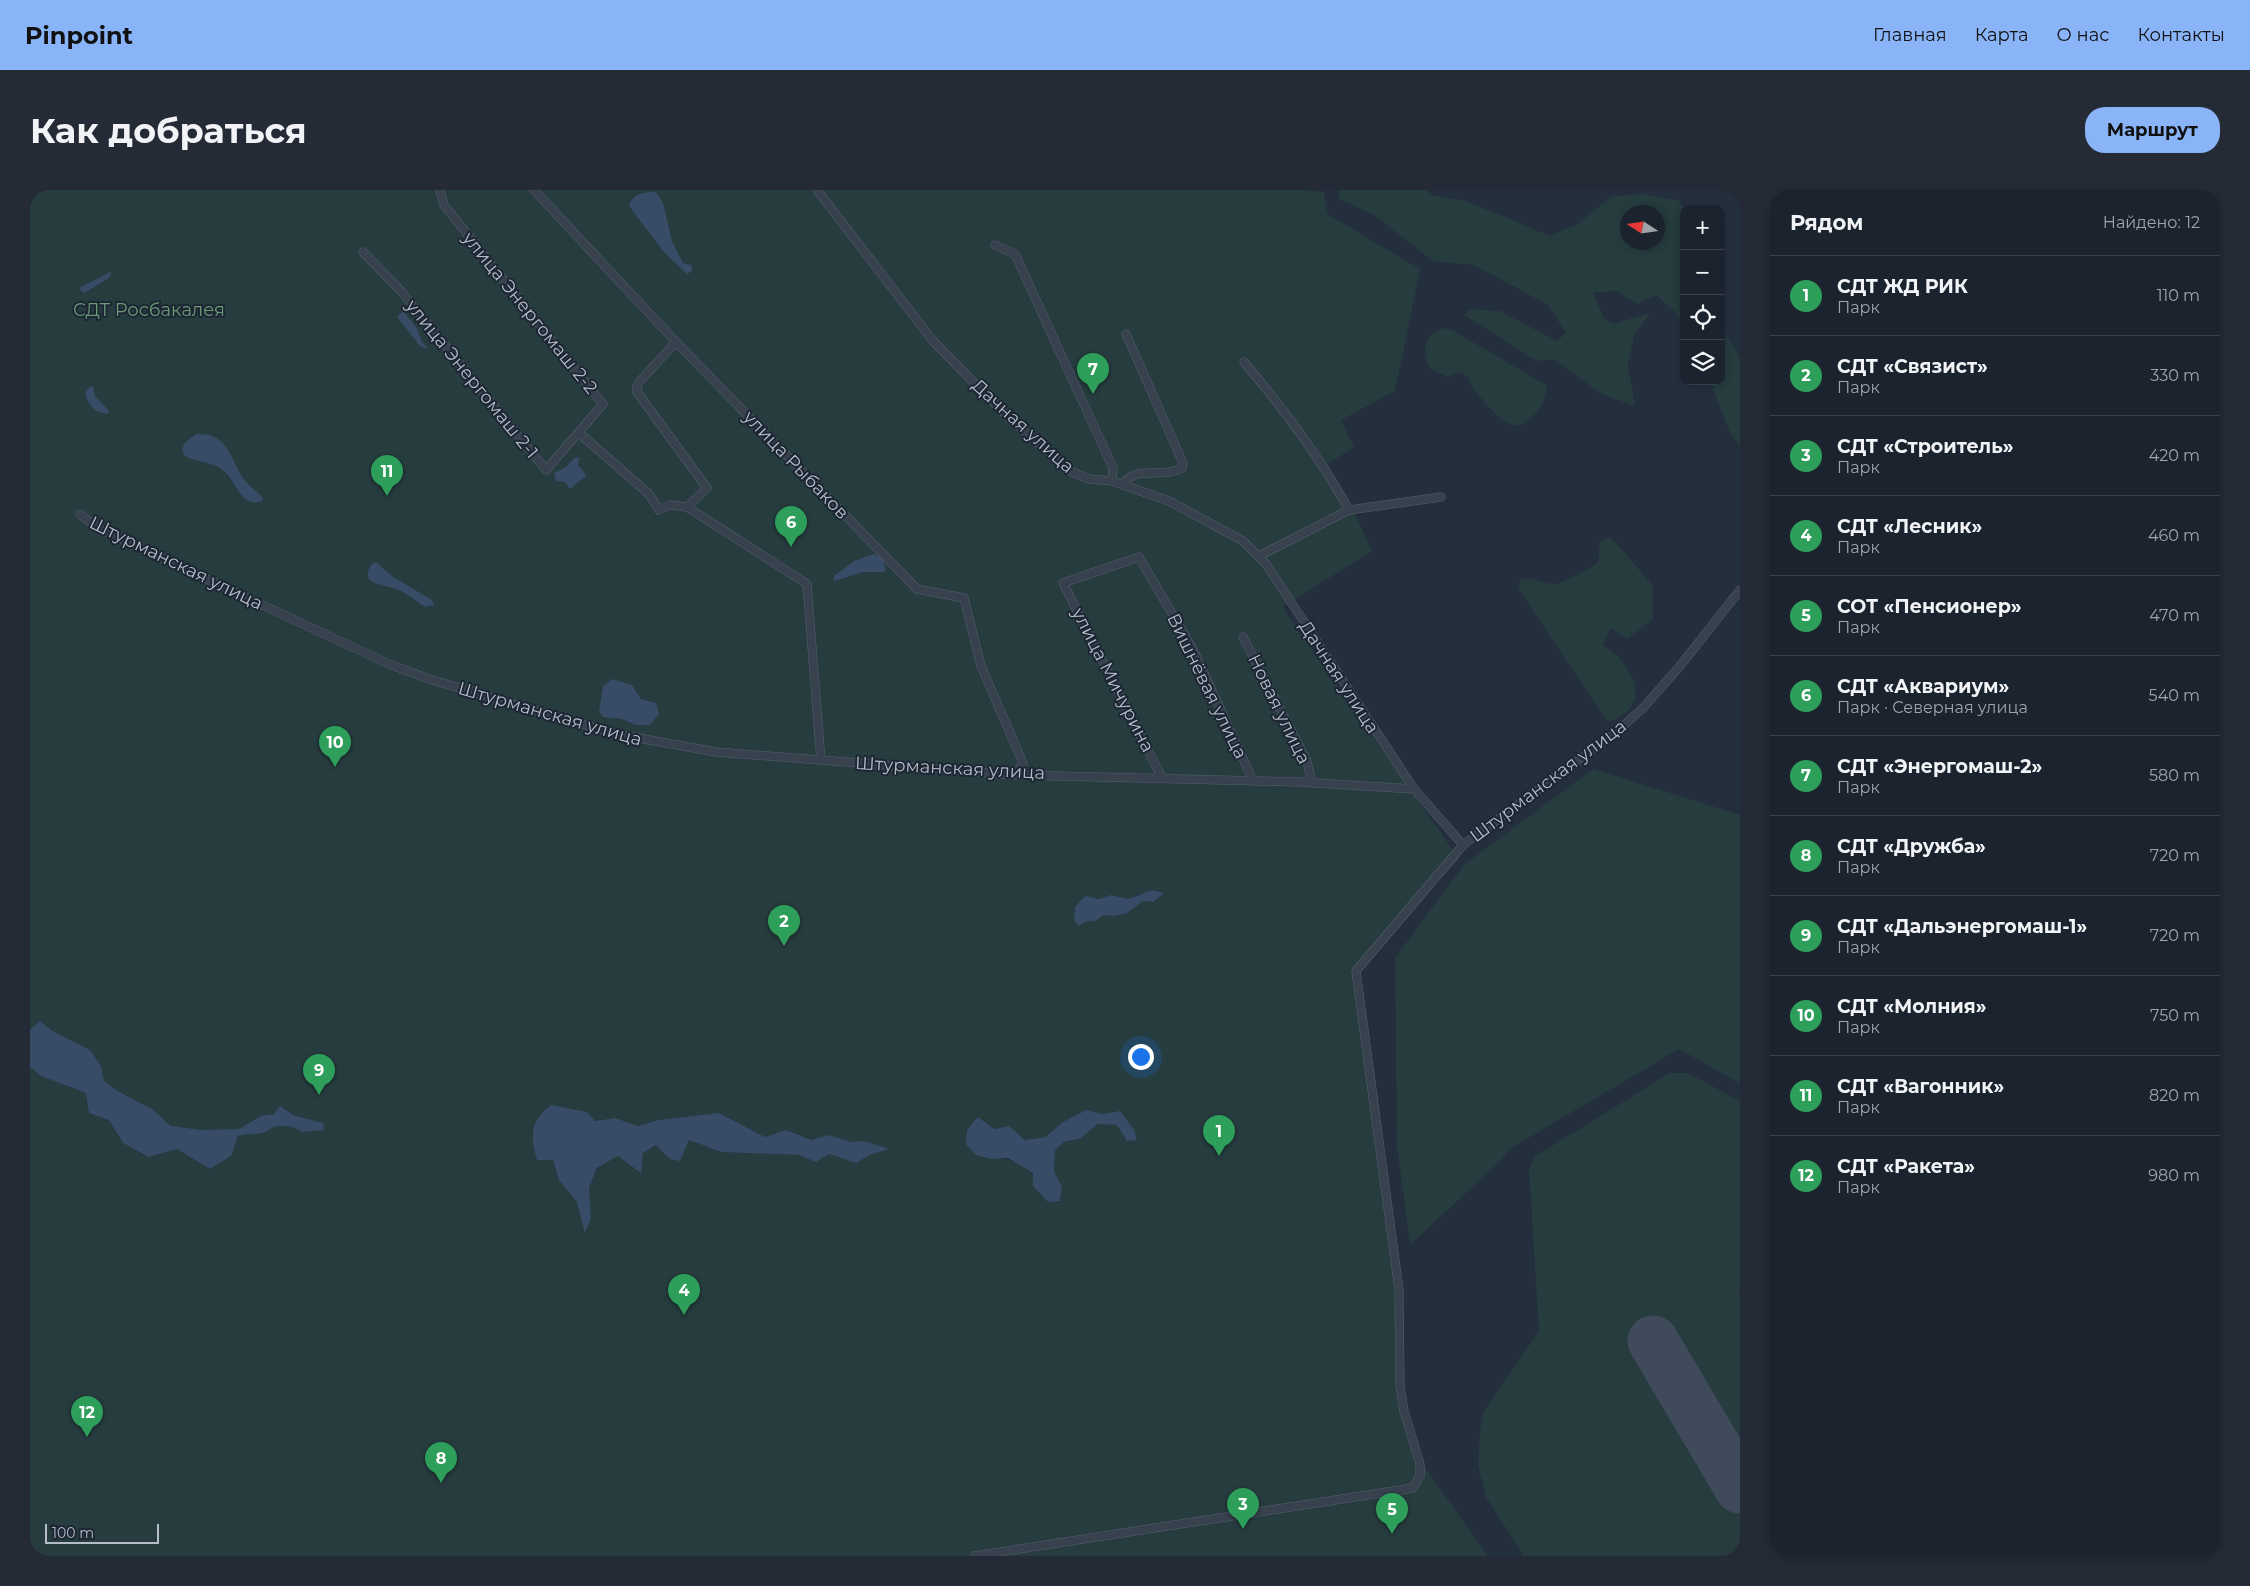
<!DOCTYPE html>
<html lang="ru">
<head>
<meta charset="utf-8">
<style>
  body { margin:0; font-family:Montserrat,sans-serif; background:#242b36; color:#f1f3f6 }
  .controls { position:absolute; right:15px; top:15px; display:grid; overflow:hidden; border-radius:10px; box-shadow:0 2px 8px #0003 }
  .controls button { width:45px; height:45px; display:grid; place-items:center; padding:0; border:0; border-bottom:1px solid #39404a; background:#1b232e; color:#f1f3f6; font:25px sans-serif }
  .compass { position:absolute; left:1590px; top:15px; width:45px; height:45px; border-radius:50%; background:#1b232e; box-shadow:0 2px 8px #0003; rotate:282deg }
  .scale { position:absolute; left:15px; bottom:12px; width:114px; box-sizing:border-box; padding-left:5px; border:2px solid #b4bcc9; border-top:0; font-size:14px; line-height:18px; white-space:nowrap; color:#b4bcc9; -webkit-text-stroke:4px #1d2633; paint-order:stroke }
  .you { position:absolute; left:1110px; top:866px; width:18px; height:18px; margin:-12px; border:4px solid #fff; border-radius:50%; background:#1a73e8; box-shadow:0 0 0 8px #1a73e833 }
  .badge { display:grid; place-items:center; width:32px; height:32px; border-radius:50%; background:#8ab4f8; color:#fff; font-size:16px; font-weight:700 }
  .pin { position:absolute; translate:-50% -41px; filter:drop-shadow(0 1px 2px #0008) }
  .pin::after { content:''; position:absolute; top:26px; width:18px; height:15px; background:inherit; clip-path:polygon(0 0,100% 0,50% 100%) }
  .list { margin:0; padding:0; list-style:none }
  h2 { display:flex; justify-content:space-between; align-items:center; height:65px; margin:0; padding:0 20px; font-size:21px }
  h2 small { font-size:16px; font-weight:400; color:#a0a4aa }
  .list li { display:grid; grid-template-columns:32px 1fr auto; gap:15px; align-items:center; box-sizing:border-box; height:80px; padding:0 20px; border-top:1px solid #39404a }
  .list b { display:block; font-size:19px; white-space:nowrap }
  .list p { margin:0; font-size:16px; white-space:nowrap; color:#a0a4aa }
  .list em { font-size:16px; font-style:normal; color:#a0a4aa }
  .icon { flex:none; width:28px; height:28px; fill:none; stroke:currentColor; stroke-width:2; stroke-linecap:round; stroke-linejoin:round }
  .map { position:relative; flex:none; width:1710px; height:1366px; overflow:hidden; border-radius:20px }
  header { display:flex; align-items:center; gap:30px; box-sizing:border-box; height:70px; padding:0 25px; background:#8ab4f8; color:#111 }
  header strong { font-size:24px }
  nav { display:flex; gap:28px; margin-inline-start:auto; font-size:18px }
  .intro { display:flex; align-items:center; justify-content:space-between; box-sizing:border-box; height:120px; padding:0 30px }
  h1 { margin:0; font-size:35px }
  .button { padding:12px 22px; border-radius:20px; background:#8ab4f8; color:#111; font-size:18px; font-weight:700 }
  main { display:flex; gap:30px; padding:0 30px }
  aside { flex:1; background:#1b232e; border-radius:20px; box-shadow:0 2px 8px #0003 }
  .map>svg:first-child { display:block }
</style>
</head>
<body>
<header>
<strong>Pinpoint</strong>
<nav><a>Главная</a><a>Карта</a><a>О нас</a><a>Контакты</a></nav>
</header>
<div class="intro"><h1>Как добраться</h1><a class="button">Маршрут</a></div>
<main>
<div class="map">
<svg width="1710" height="1366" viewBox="0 0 1710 1366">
  <rect width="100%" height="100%" fill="#242f3e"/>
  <path fill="#263c3f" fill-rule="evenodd" d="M 0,0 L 1272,0 L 1294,2 L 1297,24 L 1390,79 L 1365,201 L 1311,230 L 1324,257 L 1298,274 L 1319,311 L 1342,361 L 1252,417 L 1429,669 C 1413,686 1331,771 1328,785 L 1372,1087 L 1375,1222 L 1395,1278 L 1458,1366 L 0,1366 L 0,877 L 11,886 L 56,903 L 60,923 L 79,930 L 93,953 L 119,967 L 147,959 L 180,979 L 200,966 L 208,946 C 217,943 225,945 233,943 C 237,942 240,938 244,937 C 253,935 264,936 272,942 L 294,940 L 292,933 L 263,925 L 250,916 L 244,924 L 231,926 L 210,939 L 173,940 L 141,936 L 122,919 L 86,900 L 74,891 L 71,876 L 60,860 L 24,842 L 11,831 L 0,840 ZM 573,496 L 626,513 L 606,535 C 593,529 581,529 569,521 ZM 1133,703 L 1123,712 L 1113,711 L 1097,723 L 1085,726 L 1074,725 L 1065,731 L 1055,732 L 1055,706 L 1069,709 L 1081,705 L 1098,709 L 1108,704 ZM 1056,920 L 1072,924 L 1090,921 L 1107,950 L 1097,951 L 1087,935 L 1068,934 L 1051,948 L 1034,952 L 1025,960 L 1024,981 L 1032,997 L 1030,1011 L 1018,1012 C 1004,984 996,966 961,969 L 964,939 L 979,936 L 995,950 L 1015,947 L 1033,932 ZM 689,923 L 735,947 L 756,940 L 781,950 L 799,945 L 822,952 L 834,951 L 858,959 L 840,965 L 826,973 L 799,964 L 786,972 L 769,965 L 691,962 L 658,950 L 640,969 L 627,955 L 613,963 L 588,966 L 568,978 L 559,998 L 561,1028 L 555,1041 L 547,1012 L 529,990 L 523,970 L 565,931 L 585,928 L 608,936 L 628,930 Z
    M 1308,0 L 1396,0 L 1402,5 L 1436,11 L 1520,46 L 1548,34 L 1582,6 L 1614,4 L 1649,11 L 1655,19 L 1654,137 L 1645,122 L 1626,105 L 1608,114 L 1586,101 L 1563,103 L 1574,128 L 1583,134 L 1620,123 L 1604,145 L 1598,176 L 1605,216 L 1572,204 L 1524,169 L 1507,171 L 1434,125 L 1439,119 L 1470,121 L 1527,151 L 1536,143 L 1518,115 L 1444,75 L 1403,71 L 1343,24 L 1309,9 ZM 1598,22 L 1628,22 L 1628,52 L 1598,52 Z
    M 1691,136 L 1710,167 L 1710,255 L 1700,243 L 1680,191 L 1691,191 Z
    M 1411,138 L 1422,140 L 1516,195 C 1517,204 1514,210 1510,217 C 1492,246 1476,236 1458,216 C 1449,205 1442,201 1438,187 L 1431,182 L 1417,187 L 1400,178 C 1391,161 1394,147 1411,138 Z
    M 1578,347 L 1588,355 L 1623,396 L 1623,429 L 1597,449 L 1581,438 L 1573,454 C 1579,460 1588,465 1593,472 C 1611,498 1611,518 1581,532 L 1577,531 L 1488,398 L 1490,390 C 1503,385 1512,394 1525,394 C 1533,393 1561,378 1568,372 L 1570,352 Z
    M 1563,579 L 1710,625 L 1710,893 L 1649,859 L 1478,960 L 1471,970 L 1380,1055 L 1367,956 L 1365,768 L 1434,675 Z
    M 1640,883 L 1658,883 L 1710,911 L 1710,1100 L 1708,1102 L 1710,1106 L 1710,1366 L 1494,1366 L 1456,1307 L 1448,1275 L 1450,1241 L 1454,1221 L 1509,1141 L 1499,979 L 1504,967 Z"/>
  <path fill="#394c67" d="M 626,2 L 633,13 L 642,51 L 653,73 L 661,75 L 662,81 L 657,84 L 634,62 L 599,16 C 603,3 615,2 626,2 Z
    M 82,81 L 79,88 L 54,103 L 49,98 Z
    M 373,121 L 387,138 L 392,152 L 398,158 L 396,159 L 390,156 L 367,127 Z
    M 63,196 L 65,206 L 79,221 L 78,224 C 64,223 59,216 55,203 L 58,198 Z
    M 167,244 C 198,243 200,268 213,288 C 219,295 226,301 233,308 L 232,311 C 213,318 207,296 198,285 C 184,270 170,274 155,266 L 152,259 C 155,251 160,248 167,244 Z
    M 549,267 L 548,276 L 553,280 L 556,286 L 540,299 L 535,292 L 526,291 L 524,283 L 536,277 L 544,268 Z
    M 844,364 L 852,368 L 856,380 L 854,382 L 833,382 L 804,391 L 804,386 L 824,371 Z
    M 346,372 L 363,387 L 402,410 L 404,415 L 396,417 C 386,412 379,404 369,400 C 356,394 327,396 342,374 Z
    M 583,489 L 602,495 L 611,509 L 626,513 L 629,524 L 620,535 L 606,535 L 591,529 L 573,527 L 569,521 L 573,496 Z
    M 1122,700 L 1134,703 L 1123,712 L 1113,711 L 1097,723 L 1085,726 L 1074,725 L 1065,731 L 1055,732 L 1049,736 L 1044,731 L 1045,717 L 1055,706 L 1069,709 L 1081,705 L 1098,709 Z
    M 10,831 L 24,842 L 60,860 L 71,876 L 74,891 L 86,900 L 122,919 L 141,936 L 173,940 L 209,939 L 231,926 L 244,924 L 250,916 L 263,925 L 293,933 L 294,940 L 272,942 C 264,936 253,935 244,937 C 240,938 237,942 233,943 C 225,945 217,943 208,946 L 201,966 L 180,979 L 147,959 L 119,967 L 93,953 L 79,930 L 59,923 L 56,903 L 11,886 L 0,877 L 0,840 Z
    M 521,915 L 557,922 L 565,931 L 585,928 L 608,936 L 628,930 L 689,923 L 735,947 L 756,940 L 781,950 L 799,945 L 822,952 L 834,951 L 859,959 L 840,965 L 826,973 L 799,964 L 786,972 L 769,965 L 691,962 L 659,950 L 650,971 L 640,969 L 626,955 L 613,963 L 611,983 L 588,966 L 567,978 L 559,998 L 561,1028 L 555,1043 L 547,1012 L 529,990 L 523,970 L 507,970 C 500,946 500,930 521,915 Z
    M 1056,920 L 1072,924 L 1090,921 L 1104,940 L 1107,950 L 1097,951 L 1087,935 L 1068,934 L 1051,948 L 1034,952 L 1025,960 L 1024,981 L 1032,997 L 1030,1011 L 1018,1012 L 1003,996 L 1003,983 L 978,968 L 961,969 L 946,965 L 936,954 L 937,940 L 948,927 L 964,939 L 979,936 L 995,950 L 1015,947 L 1033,932 Z"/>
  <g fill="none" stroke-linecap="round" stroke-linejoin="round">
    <path stroke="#3f4a5a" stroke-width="51" d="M 1623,1151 L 1710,1298"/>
    <g stroke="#565f6c" stroke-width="9">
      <path id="street" d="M 504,0 L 646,152 L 887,399 L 934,408 L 951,476 L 993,573 L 985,585
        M 787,0 L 903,151 L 980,229 L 1042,282 L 1059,289 L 1082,291 L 1139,311 L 1213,351 L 1236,374 L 1384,599
        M 965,55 L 985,64 L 1083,278 L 1082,291
        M 333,62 L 371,101 L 516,280 L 573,214 L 414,15 L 410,0
        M 646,152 L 610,191 L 607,196 L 607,202 L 677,298 L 657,317
        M 1214,172 C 1253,218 1290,267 1319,320
        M 549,243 L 619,304 L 629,320 L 640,315 L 657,317 L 777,394 L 791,571
        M 1092,295 C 1105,274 1134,289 1152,278 L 1153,273 L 1096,144
        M 50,324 L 67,338 L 359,474 L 399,489 L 586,544 L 686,562 L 985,585 L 1269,592 L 1384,599 L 1433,655
        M 1229,366 L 1319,320 L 1411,307
        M 1213,447 L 1277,571 L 1282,593
        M 1132,588 L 1033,393 L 1109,367 L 1165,463 L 1223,591
        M 944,1366 L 1383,1298 L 1390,1286 L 1390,1274 L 1374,1221 L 1370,1196 L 1369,1100 L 1326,781 L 1433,655 L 1585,543 L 1612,519 L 1650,476 L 1710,400"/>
    </g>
    <use href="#street" stroke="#38414e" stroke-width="8"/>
  </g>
  <g text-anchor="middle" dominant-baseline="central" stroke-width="4" stroke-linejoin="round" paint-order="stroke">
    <g font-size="18" fill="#6b9a76" stroke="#1d2633">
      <text x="119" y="120">СДТ Росбакалея</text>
    </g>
    <g font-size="18" fill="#b4bcc9" stroke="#1d2633">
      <text transform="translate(500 123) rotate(51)">улица Энергомаш 2-2</text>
      <text transform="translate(442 189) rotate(51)">улица Энергомаш 2-1</text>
      <text transform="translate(993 236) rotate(42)">Дачная улица</text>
      <text transform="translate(766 275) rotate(46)">улица Рыбаков</text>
      <text transform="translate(146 373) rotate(26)">Штурманская улица</text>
      <text transform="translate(1309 487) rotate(57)">Дачная улица</text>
      <text transform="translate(1083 490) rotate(63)">улица Мичурина</text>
      <text transform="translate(1177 496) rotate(64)">Вишнёвая улица</text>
      <text transform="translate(1249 519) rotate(64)">Новая улица</text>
      <text transform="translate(520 524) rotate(16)">Штурманская улица</text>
      <text transform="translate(920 578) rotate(3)">Штурманская улица</text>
      <text transform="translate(1518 591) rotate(-37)">Штурманская улица</text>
    </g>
  </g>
</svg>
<div class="controls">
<button>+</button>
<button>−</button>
<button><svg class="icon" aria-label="locate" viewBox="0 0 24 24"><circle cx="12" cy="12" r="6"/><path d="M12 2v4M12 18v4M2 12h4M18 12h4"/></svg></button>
<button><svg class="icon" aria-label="layers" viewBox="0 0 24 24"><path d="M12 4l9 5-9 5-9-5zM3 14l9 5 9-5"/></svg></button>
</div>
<svg class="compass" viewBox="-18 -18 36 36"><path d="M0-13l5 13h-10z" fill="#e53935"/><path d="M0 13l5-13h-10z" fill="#a0a4aa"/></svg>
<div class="scale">100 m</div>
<div class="you"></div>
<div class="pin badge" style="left:1189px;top:966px;background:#2e9e5b">1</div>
<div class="pin badge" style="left:754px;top:756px;background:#2e9e5b">2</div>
<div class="pin badge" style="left:1213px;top:1339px;background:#2e9e5b">3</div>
<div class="pin badge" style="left:654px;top:1125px;background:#2e9e5b">4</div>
<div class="pin badge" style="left:1362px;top:1344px;background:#2e9e5b">5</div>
<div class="pin badge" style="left:761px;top:357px;background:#2e9e5b">6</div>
<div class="pin badge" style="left:1063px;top:204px;background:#2e9e5b">7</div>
<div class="pin badge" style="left:411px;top:1293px;background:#2e9e5b">8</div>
<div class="pin badge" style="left:289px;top:905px;background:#2e9e5b">9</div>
<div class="pin badge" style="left:305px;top:577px;background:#2e9e5b">10</div>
<div class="pin badge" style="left:357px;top:306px;background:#2e9e5b">11</div>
<div class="pin badge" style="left:57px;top:1247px;background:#2e9e5b">12</div>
</div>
<aside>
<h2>Рядом<small>Найдено: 12</small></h2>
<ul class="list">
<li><span class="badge" style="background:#2e9e5b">1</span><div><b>СДТ ЖД РИК</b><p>Парк</p></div><em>110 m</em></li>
<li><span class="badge" style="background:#2e9e5b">2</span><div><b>СДТ «Связист»</b><p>Парк</p></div><em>330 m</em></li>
<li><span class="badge" style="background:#2e9e5b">3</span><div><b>СДТ «Строитель»</b><p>Парк</p></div><em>420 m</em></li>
<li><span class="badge" style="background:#2e9e5b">4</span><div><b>СДТ «Лесник»</b><p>Парк</p></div><em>460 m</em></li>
<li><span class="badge" style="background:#2e9e5b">5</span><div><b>СОТ «Пенсионер»</b><p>Парк</p></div><em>470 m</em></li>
<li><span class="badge" style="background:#2e9e5b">6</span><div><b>СДТ «Аквариум»</b><p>Парк · Северная улица</p></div><em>540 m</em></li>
<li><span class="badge" style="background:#2e9e5b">7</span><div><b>СДТ «Энергомаш-2»</b><p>Парк</p></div><em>580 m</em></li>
<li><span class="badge" style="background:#2e9e5b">8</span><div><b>СДТ «Дружба»</b><p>Парк</p></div><em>720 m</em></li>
<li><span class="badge" style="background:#2e9e5b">9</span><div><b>СДТ «Дальэнергомаш-1»</b><p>Парк</p></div><em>720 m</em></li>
<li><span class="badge" style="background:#2e9e5b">10</span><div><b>СДТ «Молния»</b><p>Парк</p></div><em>750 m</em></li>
<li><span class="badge" style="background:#2e9e5b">11</span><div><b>СДТ «Вагонник»</b><p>Парк</p></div><em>820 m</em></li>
<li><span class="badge" style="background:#2e9e5b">12</span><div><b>СДТ «Ракета»</b><p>Парк</p></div><em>980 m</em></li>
</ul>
</aside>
</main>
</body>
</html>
